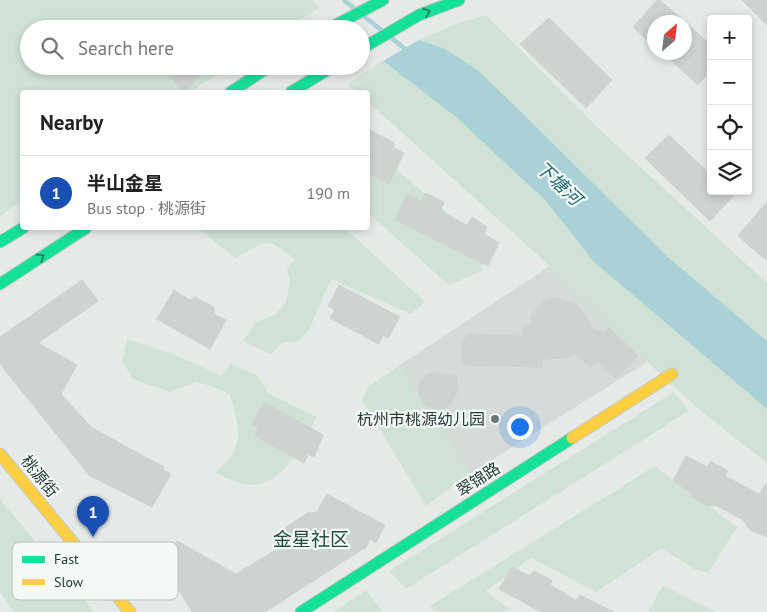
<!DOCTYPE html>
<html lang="en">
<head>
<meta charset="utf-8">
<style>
  body { margin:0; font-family:"PT Sans","Noto Sans SC",sans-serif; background:#f2f2f2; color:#222 }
  .controls { position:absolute; right:15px; top:15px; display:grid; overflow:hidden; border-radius:5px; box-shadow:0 2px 8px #0003 }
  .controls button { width:45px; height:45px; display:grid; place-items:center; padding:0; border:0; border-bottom:1px solid #e0e0e0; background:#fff; color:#222; font:25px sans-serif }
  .compass { position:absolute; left:647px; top:15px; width:45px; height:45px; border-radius:50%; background:#fff; box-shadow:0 2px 8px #0003; rotate:28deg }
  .you { position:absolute; left:519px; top:426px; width:18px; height:18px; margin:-12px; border:4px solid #fff; border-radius:50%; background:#1a73e8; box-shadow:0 0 0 8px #1a73e833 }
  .badge { display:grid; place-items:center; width:32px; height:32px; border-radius:50%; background:#687974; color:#fff; font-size:16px; font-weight:700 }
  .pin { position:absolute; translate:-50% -41px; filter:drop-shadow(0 1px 2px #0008) }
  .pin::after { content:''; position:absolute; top:26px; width:18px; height:15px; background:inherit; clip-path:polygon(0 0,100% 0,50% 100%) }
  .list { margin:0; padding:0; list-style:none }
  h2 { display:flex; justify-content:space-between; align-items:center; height:65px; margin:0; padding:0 20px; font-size:21px }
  h2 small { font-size:16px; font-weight:400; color:#767676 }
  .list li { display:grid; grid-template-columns:32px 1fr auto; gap:15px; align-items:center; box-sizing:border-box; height:75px; padding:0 20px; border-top:1px solid #e0e0e0 }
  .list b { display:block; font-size:19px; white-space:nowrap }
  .list p { margin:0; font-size:16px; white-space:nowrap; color:#767676 }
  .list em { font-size:16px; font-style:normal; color:#767676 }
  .icon { flex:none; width:28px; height:28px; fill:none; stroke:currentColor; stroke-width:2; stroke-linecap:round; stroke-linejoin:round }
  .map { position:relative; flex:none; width:767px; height:612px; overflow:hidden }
  .search { position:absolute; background:#fff; box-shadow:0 2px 8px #0003; left:20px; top:20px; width:350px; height:55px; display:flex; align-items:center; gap:12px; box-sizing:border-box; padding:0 18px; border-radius:28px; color:#767676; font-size:19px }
  .panel { position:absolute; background:#fff; box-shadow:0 2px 8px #0003; left:20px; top:90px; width:350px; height:140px; border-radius:5px }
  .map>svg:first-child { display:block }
</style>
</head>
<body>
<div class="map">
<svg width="767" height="612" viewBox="0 0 767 612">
  <rect width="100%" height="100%" fill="#e5eae8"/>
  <path fill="#d4dbd8" d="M 550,266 L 647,362 L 471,473 L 398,366 Z"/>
  <path fill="#d0e2d5" d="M 0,0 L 312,0 L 320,7 L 287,29 L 29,29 L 29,66 L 231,66 L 190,92 L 22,92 L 22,201 L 0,216 Z
    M 486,15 L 599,129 L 767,283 L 767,341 L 669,258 L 443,48 L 419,40 L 453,25 Z
    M 383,61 L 456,117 L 546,201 L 593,261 L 767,409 L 767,463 L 702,412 L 647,362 L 550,266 L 368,102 L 368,92 L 357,92 L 347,84 Z
    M 368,145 L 488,248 L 481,271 L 449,285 L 368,213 Z
    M 201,228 L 345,228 L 425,302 L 411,314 L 331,279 L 309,330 L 298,342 L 284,342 L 270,354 L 243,341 L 256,322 L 275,315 L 286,302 L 290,281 L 287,270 L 295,259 L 272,243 L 261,244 L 235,258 L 199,229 Z
    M 127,339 L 176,355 L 221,376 L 231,364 L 257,375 L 268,393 L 317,417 C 292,460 274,508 215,472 C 246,448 240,429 230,395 L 215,387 L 196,382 L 170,392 L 133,379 L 122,361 Z
    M 398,366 L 471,473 L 426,506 L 362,400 L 367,388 Z
    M 674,392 L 689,411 L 406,589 L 389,571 Z
    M 655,466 L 737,527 L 708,573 L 694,569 L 662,548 L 596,592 L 531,558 L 486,591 L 510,609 L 504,612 L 437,612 L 430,606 Z
    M 0,499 L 94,612 L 14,612 L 0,592 Z
    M 663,585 L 716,612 L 648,612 Z
    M 366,590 L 383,612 L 333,612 Z"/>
  <path fill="#aad1d5" d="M 419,40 L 443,48 L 478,70 L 669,258 L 767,341 L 767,409 L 593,261 L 546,201 L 456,117 L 383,61 Z"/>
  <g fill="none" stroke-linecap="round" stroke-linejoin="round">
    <path stroke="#aad1d5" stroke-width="4.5" d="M 344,0 L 356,10
      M 362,15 L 384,32
      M 390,37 L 409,52"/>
  </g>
  <path fill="#ced3d1" stroke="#ced3d1" d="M 657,0 L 660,0 L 711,45 L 711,70 L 698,85 L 662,52 L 684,52 L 684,22 L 654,22 L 654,46 L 633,27 Z
    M 742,0 L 767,0 L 767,25 Z
    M 549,18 L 612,80 L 586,108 L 520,44 Z
    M 177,66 L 212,66 L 183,92 L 169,74 Z
    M 368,129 L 394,143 L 394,148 L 404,153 L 389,184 L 368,173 Z
    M 669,135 L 711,175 L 711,191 L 738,191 L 710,221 L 645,158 Z
    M 426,193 L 444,202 L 440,211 L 467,225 L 472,217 L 487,227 L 484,234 L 499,243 L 488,266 L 395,220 L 407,194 L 422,202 Z
    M 767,202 L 767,261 L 738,236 Z
    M 82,280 L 98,301 L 38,343 L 77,365 L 61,394 L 92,428 L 164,467 L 163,470 L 171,474 L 152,507 L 89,475 L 0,364 L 0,337 Z
    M 339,285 L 400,317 L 388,338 L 383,335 L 379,344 L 330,318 L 335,310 L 328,306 Z
    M 174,290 L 190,300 L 195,297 L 214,307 L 214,314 L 226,320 L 210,349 L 157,319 Z
    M 554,297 L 576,304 L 585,314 L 589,325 L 603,333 L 609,328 L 638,356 L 616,378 L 598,362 L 591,367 L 575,354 L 566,358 L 542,359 L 542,367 L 463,365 L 461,344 L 469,334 L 524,336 L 523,326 L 531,326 L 531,317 L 537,308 L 544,301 Z
    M 436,373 L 456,376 L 458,391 L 450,405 L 442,409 L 431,409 L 422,402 L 418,392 L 421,380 L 428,374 Z
    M 264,402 L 323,435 L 314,457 L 308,454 L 304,463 L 255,436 L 258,428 L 252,424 Z
    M 686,456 L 707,467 L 710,461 L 728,471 L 725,476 L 759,494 L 767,482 L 767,537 L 750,530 L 743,520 L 717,506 L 708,506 L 694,498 L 689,491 L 673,481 Z
    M 327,494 L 385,525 L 376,543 L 370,539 L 366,547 L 265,612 L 192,612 L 164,565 L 177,541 L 236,574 L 282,546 L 275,535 L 307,513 L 317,512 Z
    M 512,567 L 530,576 L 534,571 L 552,580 L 550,585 L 576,600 L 580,595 L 614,612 L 541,612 L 499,589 Z"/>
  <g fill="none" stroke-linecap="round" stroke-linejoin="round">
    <g stroke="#c1c7c5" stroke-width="13">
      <path id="fast" d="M 328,29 L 383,0
        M 361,49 L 419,15 L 459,0
        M 231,92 L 270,66
        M 291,92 L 334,66
        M 0,242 L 23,228
        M 0,284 L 86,228
        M 301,612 L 572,438"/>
    </g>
    <g stroke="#c1c7c5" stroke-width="13">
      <path id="slow" d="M 572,438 L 672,374
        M 0,454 L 130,612"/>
    </g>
    <use href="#fast" stroke="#16e098" stroke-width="11"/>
    <use href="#slow" stroke="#ffcf43" stroke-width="11"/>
  </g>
  <defs><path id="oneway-chevron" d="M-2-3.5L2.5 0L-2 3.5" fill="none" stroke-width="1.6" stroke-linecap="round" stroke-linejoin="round" transform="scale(1.25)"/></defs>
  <g stroke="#1e8662">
    <use href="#oneway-chevron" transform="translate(427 12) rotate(-21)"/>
    <use href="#oneway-chevron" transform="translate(41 257) rotate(-33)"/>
  </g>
  <circle fill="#687974" stroke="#f4f9f6" stroke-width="2" cx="495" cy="419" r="5"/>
  <g text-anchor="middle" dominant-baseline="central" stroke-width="4.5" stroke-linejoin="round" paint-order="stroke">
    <g font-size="16" fill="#243c35" stroke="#f4f9f6" text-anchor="end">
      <text x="485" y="419">杭州市桃源幼儿园</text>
    </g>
    <g font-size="16" fill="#243c35" stroke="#f4f9f6">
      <text transform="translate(40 476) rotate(51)">桃源街</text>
      <text transform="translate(478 479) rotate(-33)">翠锦路</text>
    </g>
    <g font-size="18" font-style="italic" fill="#236974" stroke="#f4f9f6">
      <text transform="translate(559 183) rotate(43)">下塘河</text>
    </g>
    <g font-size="19" fill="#224d40" stroke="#f4f9f6">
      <text x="311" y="539">金星社区</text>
    </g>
  </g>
  <rect x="12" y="542" width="166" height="58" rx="8" fill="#f4f9f6" stroke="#b6c0bc" stroke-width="1"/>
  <rect x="22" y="556" width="23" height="7" fill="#16e098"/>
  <rect x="22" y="579" width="23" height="6" fill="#ffcf43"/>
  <g font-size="14" fill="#243c35">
    <text x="54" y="564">Fast</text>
    <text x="54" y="587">Slow</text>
  </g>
</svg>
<div class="controls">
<button>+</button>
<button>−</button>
<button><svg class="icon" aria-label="locate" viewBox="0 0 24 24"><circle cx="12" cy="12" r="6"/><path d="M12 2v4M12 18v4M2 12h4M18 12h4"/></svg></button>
<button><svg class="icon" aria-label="layers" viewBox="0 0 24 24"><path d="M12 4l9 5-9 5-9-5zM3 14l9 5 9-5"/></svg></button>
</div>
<svg class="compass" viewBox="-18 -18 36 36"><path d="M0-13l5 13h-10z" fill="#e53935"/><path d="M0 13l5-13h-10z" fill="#767676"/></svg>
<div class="you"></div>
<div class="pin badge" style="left:93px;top:537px;background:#1a4fb4">1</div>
<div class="search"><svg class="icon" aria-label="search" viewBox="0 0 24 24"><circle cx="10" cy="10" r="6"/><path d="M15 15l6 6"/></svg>Search here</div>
<section class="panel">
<h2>Nearby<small></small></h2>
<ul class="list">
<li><span class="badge" style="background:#1a4fb4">1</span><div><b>半山金星</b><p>Bus stop · 桃源街</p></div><em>190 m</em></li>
</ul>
</section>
</div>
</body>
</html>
